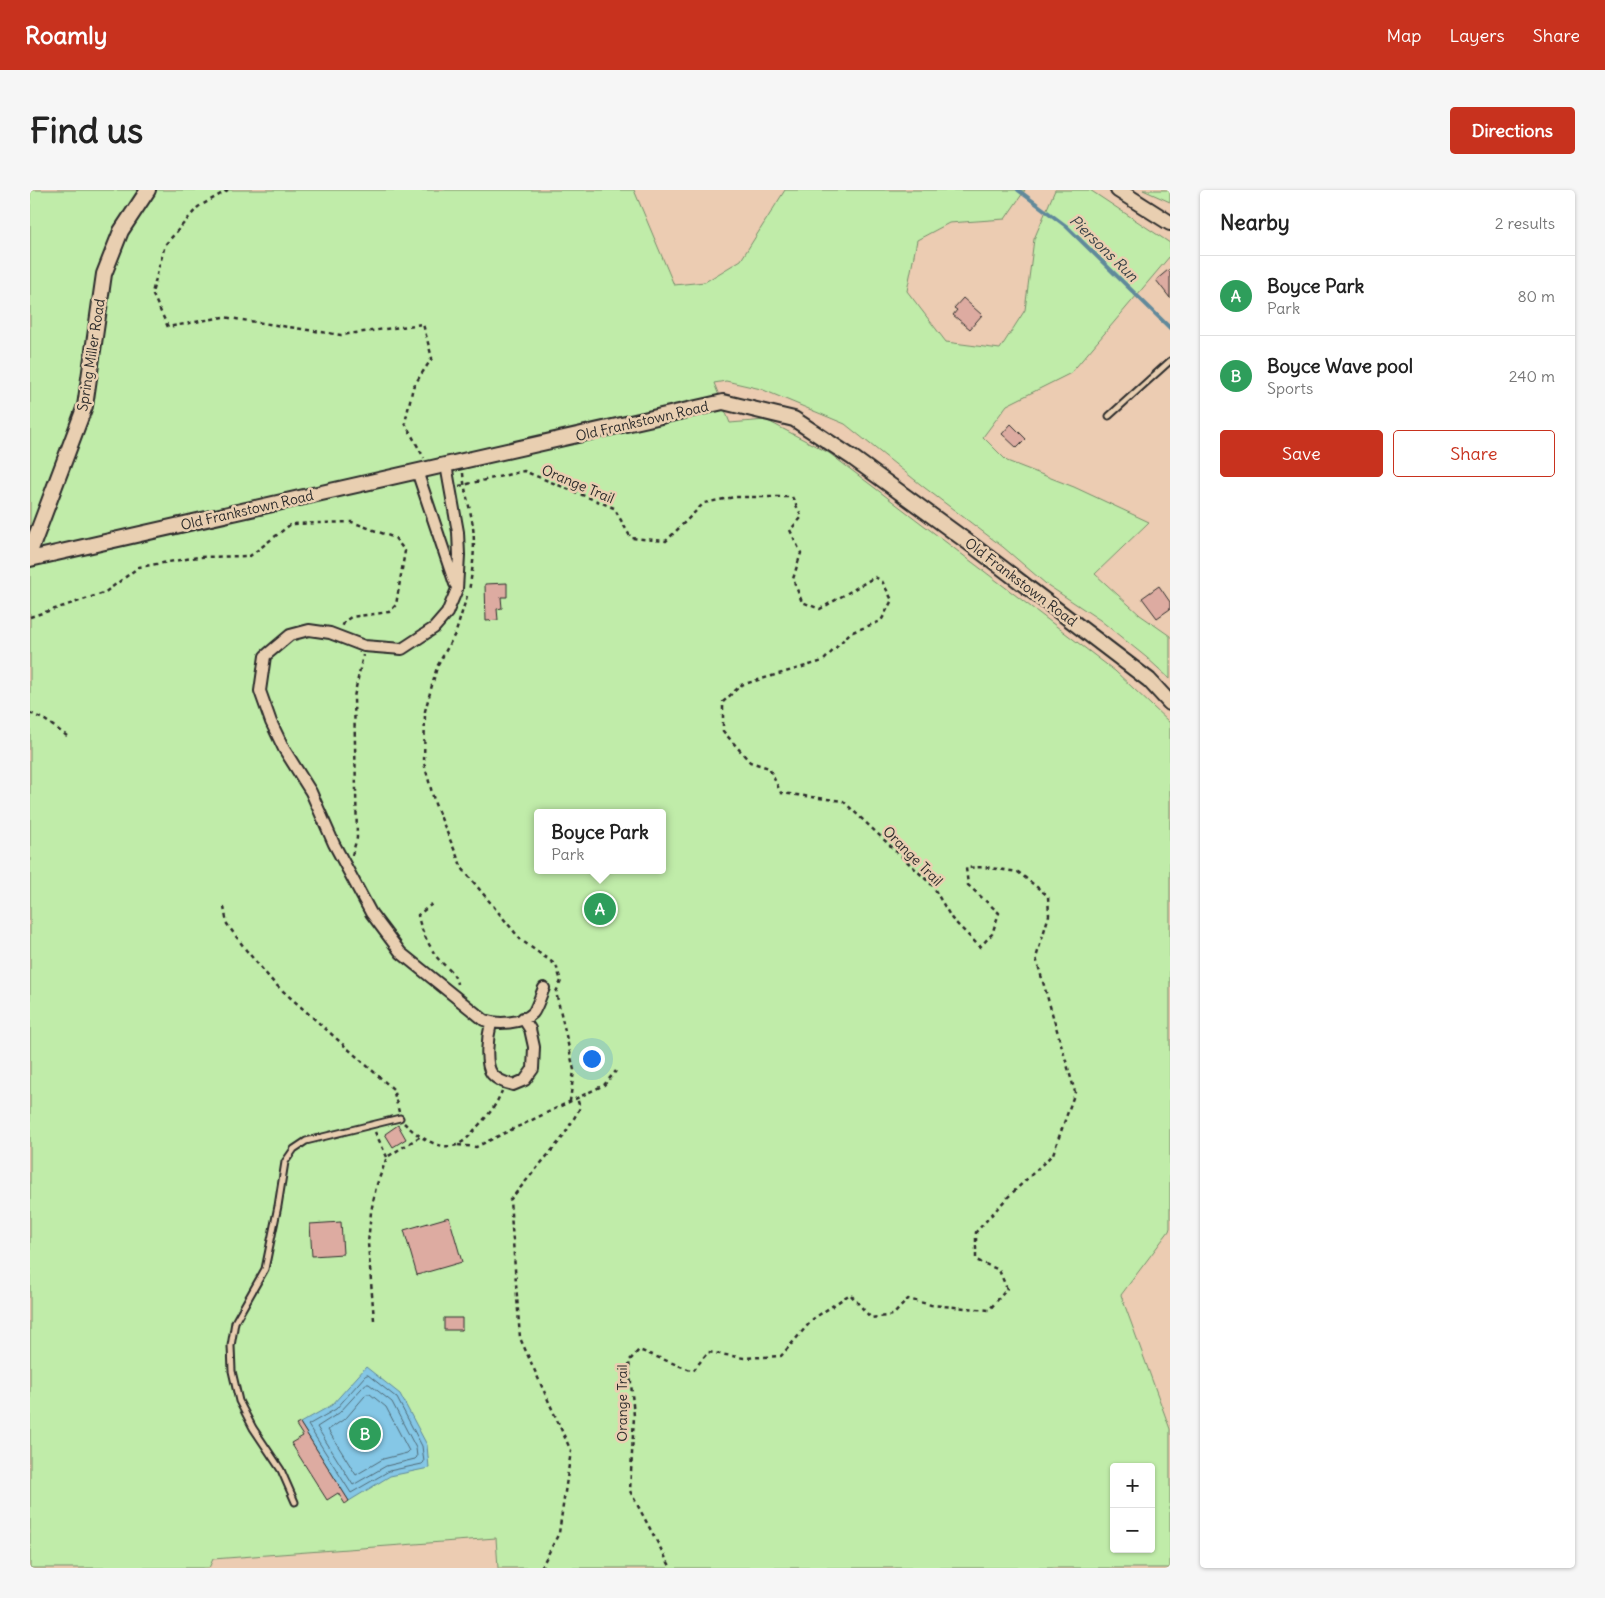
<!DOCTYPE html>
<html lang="en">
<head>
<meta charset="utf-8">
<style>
  body { margin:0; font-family:Delius,sans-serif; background:#f6f6f6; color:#222 }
  .controls { position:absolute; right:15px; bottom:15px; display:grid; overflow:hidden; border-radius:5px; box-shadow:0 1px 4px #0004 }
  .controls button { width:45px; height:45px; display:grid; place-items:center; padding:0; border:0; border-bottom:1px solid #e0e0e0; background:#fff; color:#222; font:25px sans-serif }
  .you { position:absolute; left:561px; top:868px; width:18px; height:18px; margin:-12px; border:4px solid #fff; border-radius:50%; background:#1a73e8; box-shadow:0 0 0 8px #1a73e833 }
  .badge { display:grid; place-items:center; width:32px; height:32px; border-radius:50%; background:#c8321e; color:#fff; font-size:16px; font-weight:700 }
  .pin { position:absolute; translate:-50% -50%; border:2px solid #fff; box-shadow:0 1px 5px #0006 }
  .popup { position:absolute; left:504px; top:619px; width:132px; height:65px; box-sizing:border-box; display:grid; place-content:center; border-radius:5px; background:#fff; filter:drop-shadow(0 1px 4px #0005); font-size:16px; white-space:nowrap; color:#767676 }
  .popup b { font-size:19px; color:#222 }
  .popup::after { content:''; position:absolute; left:50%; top:100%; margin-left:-10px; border:10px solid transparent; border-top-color:#fff }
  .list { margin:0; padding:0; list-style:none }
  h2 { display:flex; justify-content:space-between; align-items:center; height:65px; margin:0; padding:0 20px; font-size:21px }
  h2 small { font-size:16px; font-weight:400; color:#767676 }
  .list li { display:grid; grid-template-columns:32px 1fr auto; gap:15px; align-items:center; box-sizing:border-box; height:80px; padding:0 20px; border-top:1px solid #e0e0e0 }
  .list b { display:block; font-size:19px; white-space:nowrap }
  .list p { margin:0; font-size:16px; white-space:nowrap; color:#767676 }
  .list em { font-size:16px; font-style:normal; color:#767676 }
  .actions { display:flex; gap:10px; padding:15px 20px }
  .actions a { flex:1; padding:11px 0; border:1px solid #c8321e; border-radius:5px; text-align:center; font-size:18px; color:#c8321e }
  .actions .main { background:#c8321e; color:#fff }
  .map { position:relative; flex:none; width:1140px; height:1378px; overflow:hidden; border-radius:5px }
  header { display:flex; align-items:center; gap:30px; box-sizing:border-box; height:70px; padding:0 25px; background:#c8321e; color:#fff }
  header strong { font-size:24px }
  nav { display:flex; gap:28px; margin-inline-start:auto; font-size:18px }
  .intro { display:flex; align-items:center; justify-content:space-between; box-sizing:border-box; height:120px; padding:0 30px }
  h1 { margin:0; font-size:35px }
  .button { padding:12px 22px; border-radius:5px; background:#c8321e; color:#fff; font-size:18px; font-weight:700 }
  main { display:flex; gap:30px; padding:0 30px }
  aside { flex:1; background:#fff; border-radius:5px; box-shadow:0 1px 4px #0004 }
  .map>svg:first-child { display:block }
</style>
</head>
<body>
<header>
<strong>Roamly</strong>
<nav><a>Map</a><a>Layers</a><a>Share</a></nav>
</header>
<div class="intro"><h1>Find us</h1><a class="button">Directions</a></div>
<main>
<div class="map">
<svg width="1140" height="1378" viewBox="0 0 1140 1378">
  <rect width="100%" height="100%" fill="#ecccb2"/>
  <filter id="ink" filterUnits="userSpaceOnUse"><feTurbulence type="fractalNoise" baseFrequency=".02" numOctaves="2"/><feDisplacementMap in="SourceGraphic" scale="10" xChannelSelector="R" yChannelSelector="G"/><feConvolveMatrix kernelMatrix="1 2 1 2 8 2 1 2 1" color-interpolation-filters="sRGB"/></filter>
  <g filter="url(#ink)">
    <path fill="#c0eca9" stroke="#768c6a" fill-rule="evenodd" d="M 0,0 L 604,0 L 644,95 L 675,92 L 711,70 L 755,0 L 995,0 L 975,29 L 919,33 L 887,50 L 877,101 L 916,152 L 970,159 L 995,120 L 1004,49 L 1025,0 L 1060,0 L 1140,53 L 1140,66 L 1041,183 L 977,215 L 953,247 L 977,271 L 1044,297 L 1119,332 L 1065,384 L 1110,425 L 1140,446 L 1140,489 L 1116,467 L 1070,430 L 1016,394 L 973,357 L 895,298 L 815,234 L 731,199 L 696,191 L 684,193 L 700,233 L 736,230 L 799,263 L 1085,481 L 1140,533 L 1140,1038 L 1139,1041 L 1091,1105 L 1140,1239 L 1140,1378 L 468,1378 L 466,1348 L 183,1369 L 179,1378 L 0,1378 ZM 508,623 L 632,623 L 632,680 L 508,680 ZM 1084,1277 L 1121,1277 L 1121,1359 L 1084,1359 Z
      M 1113,0 L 1140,0 L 1140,12 Z"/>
    <path fill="#85c7e6" stroke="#61899b" d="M 336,1177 L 370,1204 L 397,1255 L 399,1278 L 360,1286 L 319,1311 L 270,1233 L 302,1215 Z"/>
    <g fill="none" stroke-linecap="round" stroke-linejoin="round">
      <path stroke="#4f6976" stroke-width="1" d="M 338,1185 L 367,1208 L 392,1256 L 394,1272 L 392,1274 L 359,1281 L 321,1303 L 278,1235 L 306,1219 L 335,1186 Z
        M 336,1194 L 339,1194 L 362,1212 L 386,1258 L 387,1267 L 385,1269 L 356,1276 L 323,1295 L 287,1237 L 309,1223 Z
        M 337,1204 L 340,1204 L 356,1217 L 379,1261 L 377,1263 L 353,1269 L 326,1285 L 298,1240 L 316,1228 Z"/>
      <path stroke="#61899b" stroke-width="4" d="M 988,0 L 1036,36 L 1140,138"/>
    </g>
    <path fill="#ddaba1" stroke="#2b2b2b" d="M 1138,80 L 1140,83 L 1140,108 L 1126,90 Z
      M 933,108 L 952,125 L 940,139 L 923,125 L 927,120 L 924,118 Z
      M 981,234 L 996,249 L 987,258 L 972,244 Z
      M 477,393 L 477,407 L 471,407 L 472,418 L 467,419 L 468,430 L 456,431 L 455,394 Z
      M 1129,396 L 1140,412 L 1140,419 L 1127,428 L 1112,408 Z
      M 368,935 L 376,949 L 363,957 L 355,944 Z
      M 419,1027 L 432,1072 L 387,1085 L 374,1040 Z
      M 311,1032 L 313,1064 L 282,1066 L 280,1034 Z
      M 414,1128 L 432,1128 L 432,1140 L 414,1140 Z
      M 270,1233 L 319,1311 L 315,1314 L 308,1303 L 297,1310 L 261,1253 L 273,1246 L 266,1235 Z"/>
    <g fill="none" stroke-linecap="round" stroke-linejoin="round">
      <g stroke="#2b2b2b" stroke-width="9">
        <path id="lane" d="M 1079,226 L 1140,171
          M 265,1312 L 251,1280 L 223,1238 L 209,1211 L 202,1181 L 201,1156 L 205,1132 L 235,1079 L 248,1016 L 255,972 L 264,959 L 276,951 L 370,928"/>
      </g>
      <g stroke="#2b2b2b" stroke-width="14">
        <path id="street" d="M 416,275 L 428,342 L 429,365 L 427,399 L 417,423 L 404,438 L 372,459 L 334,456 L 300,443 L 279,440 L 260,445 L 235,466 L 230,501 L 241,532 L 254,559 L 281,602 L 304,654 L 341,723 L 371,763 L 454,830 C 467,835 492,834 503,823 C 507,818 511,804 514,798
          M 387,281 L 425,394
          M 461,833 C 458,845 454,873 462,884 C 467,890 475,893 483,895 L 495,890 L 503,879 L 504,857 L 500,839 L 493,828"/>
      </g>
      <g stroke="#2b2b2b" stroke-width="18">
        <path id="secondary" d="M 1088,0 L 1140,33
          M 0,362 L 55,216 L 74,84 L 91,41 L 118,0
          M 0,369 L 693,212 L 764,229 L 823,268 L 946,358 L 1119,490 L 1140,513"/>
      </g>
      <path stroke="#2b2b2b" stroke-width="2.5" stroke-dasharray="4 4" stroke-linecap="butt" d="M 198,0 L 168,17 L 135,55 L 122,103 L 138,137 L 193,127 L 311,145 L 393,134 L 402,168 L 383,197 L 375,233 L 394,268
        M 433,283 C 434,299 439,314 442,330 C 446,353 443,378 439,401
        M 429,296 L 494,281 L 584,318 L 601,348 L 636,351 L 674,313 L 705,307 L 762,307 L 772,327 L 760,340 L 771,363 L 763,389 L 772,412 L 790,419 L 845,387 L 852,391 L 862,410 L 851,431 L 820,443 L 793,471 L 711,495 L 693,512 L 693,541 L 720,572 L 739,578 L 751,603 L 813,611 L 902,695 L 922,729 L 950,757 L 962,744 L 969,723 L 938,695 L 936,678 L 954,677 L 988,682 L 1018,706 L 1019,725 L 1006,768 L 1045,902 L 1023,964 L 976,1009 L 946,1042 L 946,1070 L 969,1080 L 977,1099 L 959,1120 L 901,1115 L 878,1109 L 863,1125 L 841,1128 L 820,1104 L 783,1129 L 751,1166 L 714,1168 L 678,1162 L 663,1181 L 609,1160 L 599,1171 L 604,1226 L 600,1301 L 641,1378
        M 437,406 L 426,442 L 407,477 L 395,521 L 394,573 L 405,614 L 432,678 L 491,750 L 526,775 L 531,791 L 526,802 L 544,880 L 540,911
        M 0,427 L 74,403 L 109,377 L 168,367 L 220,366 L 261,334 L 322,332 L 365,348 L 375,361 L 366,415 L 359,422 L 321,427 L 315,431 L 312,437
        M 0,523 L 15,530 L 37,546
        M 322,665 L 327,648 L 324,507 L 333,465
        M 402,714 L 388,725 C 390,739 399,755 406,766 C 413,776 425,781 427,794
        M 194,717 L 197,734 L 216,760 L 244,793 L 363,899 L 369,922
        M 374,933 C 387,946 414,965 432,952 C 438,949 443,941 448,936 C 460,923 465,917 472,901
        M 345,942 L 357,967
        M 428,955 L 446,957 L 574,895 L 586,881
        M 344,1130 L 338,1053 L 341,1022 L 346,997 L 357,967 L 391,946
        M 511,1378 L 529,1343 L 541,1261 L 490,1148 L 480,1010 L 533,947 L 550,918 L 547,908"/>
      <use href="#lane" stroke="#e9cfb1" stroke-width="5"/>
      <use href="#street" stroke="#e9cfb1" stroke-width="10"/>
      <use href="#secondary" stroke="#e9cfb1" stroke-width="14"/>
    </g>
  </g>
  <g text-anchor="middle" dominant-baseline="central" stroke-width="5" stroke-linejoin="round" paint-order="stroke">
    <g font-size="14" fill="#2b2b2b" stroke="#e9cfb1">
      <text transform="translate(61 165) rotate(-81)">Spring Miller Road</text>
      <text transform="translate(612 231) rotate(-13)">Old Frankstown Road</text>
      <text transform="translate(548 294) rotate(23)">Orange Trail</text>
      <text transform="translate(217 320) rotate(-13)">Old Frankstown Road</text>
      <text transform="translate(991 392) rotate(37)">Old Frankstown Road</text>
      <text transform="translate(883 666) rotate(45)">Orange Trail</text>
      <text transform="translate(592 1213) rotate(-90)">Orange Trail</text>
    </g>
    <g font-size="15" font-style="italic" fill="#384247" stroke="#e9cfb1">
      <text transform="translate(1074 58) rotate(44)">Piersons Run</text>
    </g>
  </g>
</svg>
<div class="controls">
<button>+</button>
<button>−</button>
</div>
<div class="you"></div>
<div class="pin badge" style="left:570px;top:719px;background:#2e9e5b">A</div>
<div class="popup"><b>Boyce Park</b>Park</div>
<div class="pin badge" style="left:335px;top:1244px;background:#2e9e5b">B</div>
</div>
<aside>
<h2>Nearby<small>2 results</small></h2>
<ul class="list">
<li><span class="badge" style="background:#2e9e5b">A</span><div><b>Boyce Park</b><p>Park</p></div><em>80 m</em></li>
<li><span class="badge" style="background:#2e9e5b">B</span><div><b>Boyce Wave pool</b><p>Sports</p></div><em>240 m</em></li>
</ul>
<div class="actions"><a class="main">Save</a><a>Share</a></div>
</aside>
</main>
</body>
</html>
